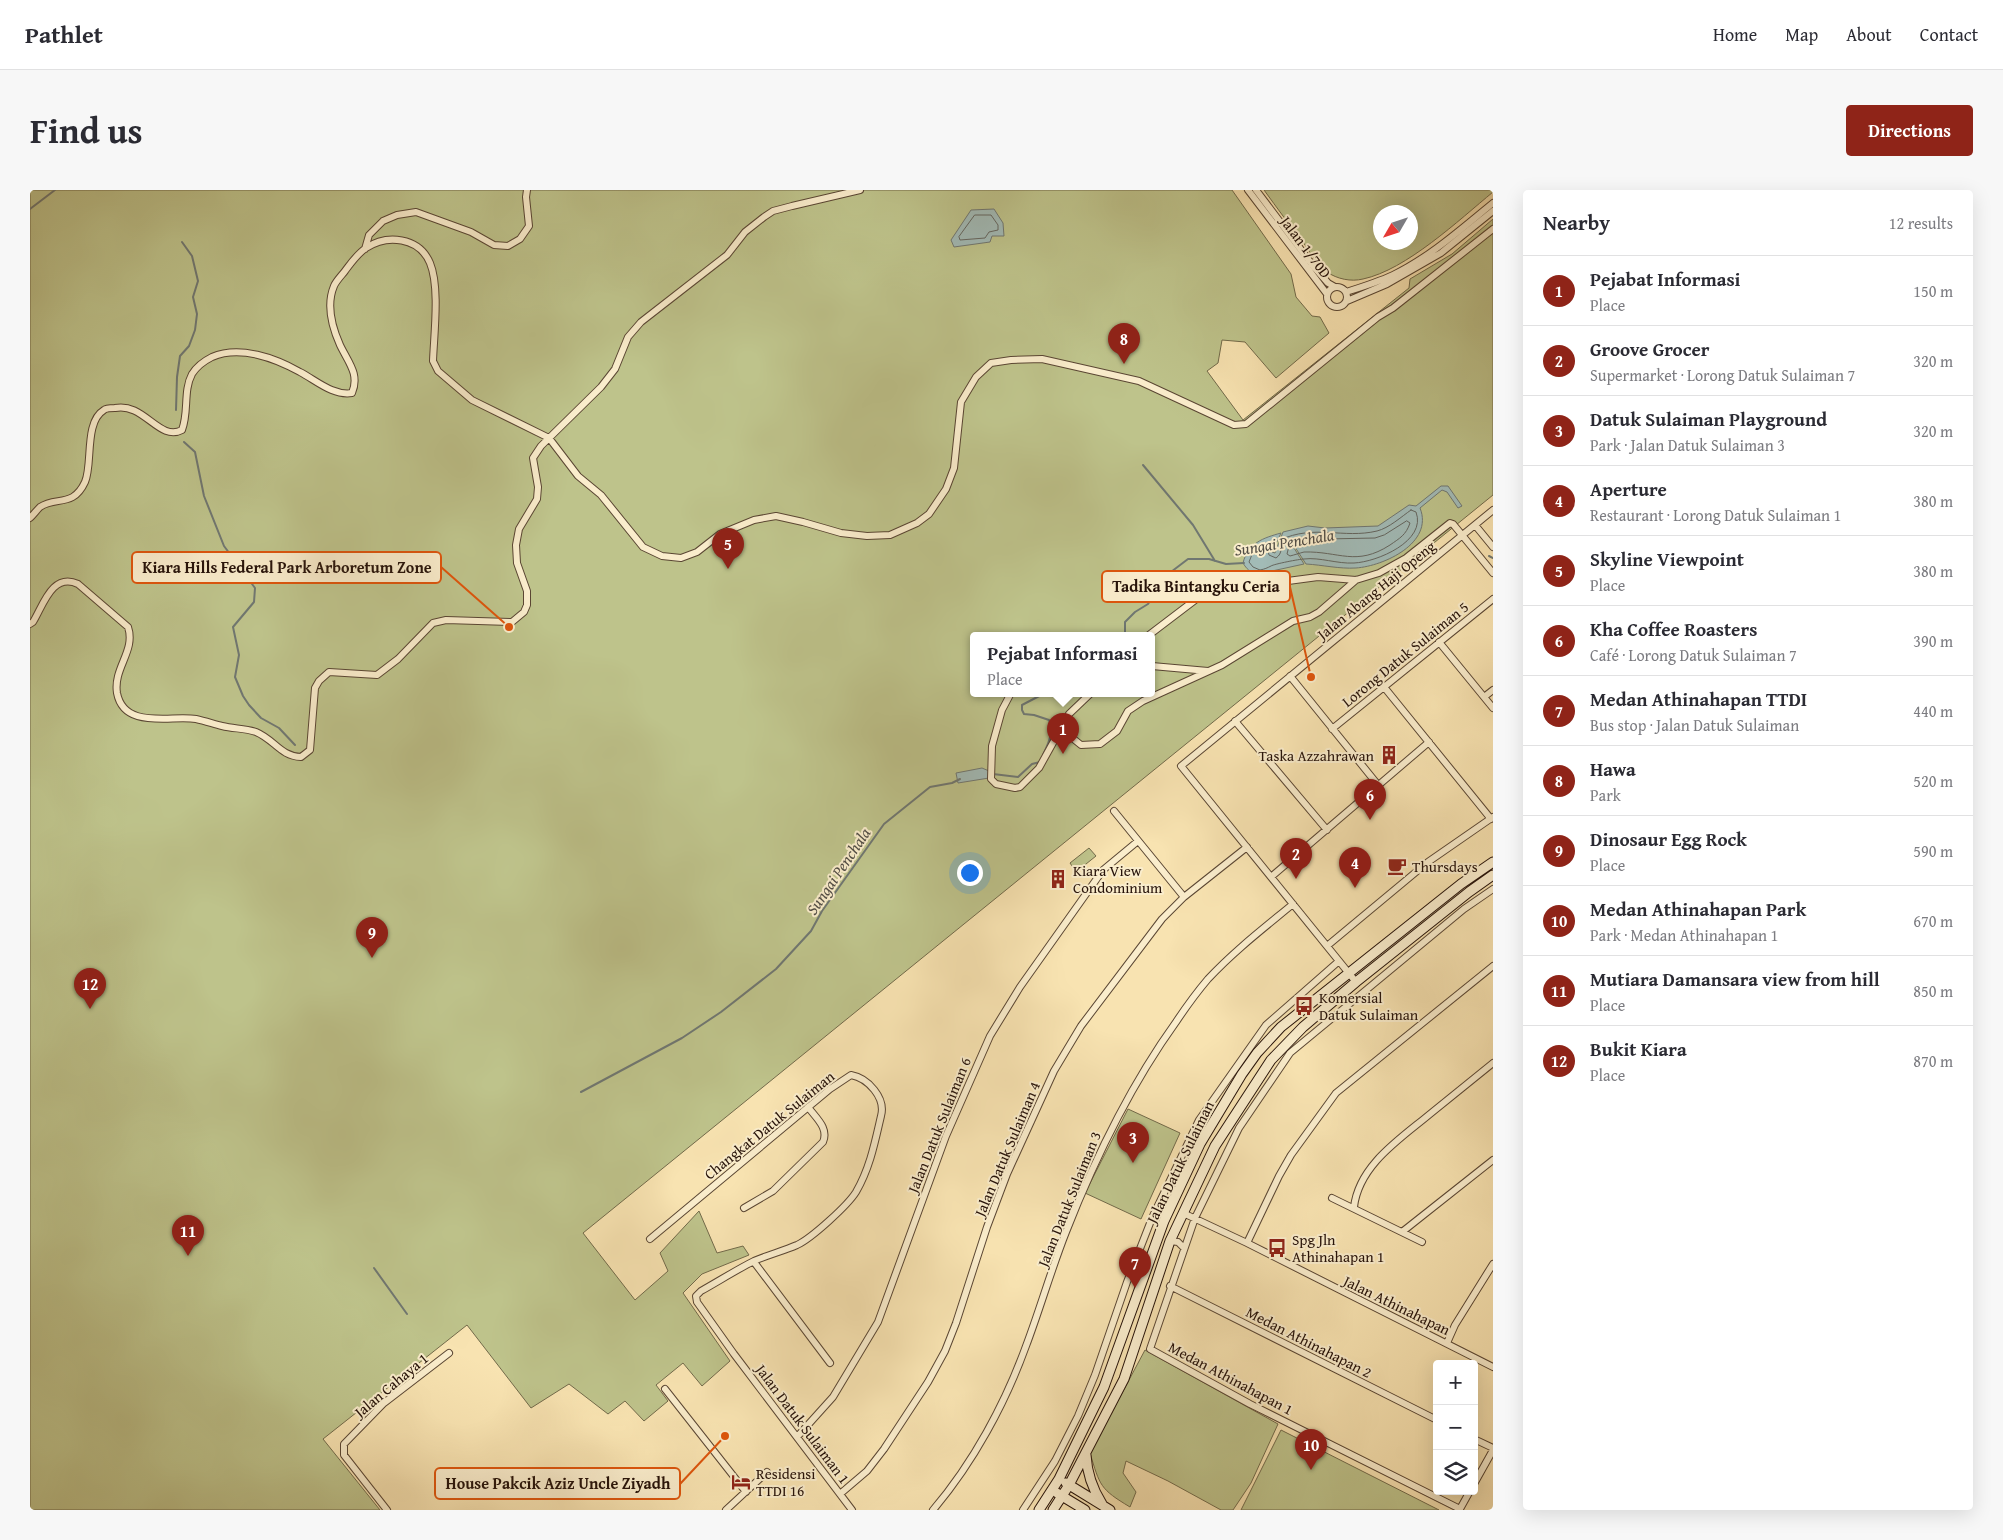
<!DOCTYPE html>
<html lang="en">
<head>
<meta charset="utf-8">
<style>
  body { margin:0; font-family:"Gentium Book Plus",serif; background:#f7f7f7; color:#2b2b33 }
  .controls { position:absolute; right:15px; bottom:15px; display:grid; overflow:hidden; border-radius:5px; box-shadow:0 5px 20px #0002 }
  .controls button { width:45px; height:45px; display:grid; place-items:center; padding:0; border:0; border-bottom:1px solid #e1e1e2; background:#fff; color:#2b2b33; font:25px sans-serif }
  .compass { position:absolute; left:1343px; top:15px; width:45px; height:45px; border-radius:50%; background:#fff; box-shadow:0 5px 20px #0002; rotate:231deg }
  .you { position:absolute; left:939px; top:682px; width:18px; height:18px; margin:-12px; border:4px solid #fff; border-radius:50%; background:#1a73e8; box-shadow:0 0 0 8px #1a73e833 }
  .badge { display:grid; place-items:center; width:32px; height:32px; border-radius:50%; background:#8f2418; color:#fff; font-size:16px; font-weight:700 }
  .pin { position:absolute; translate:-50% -41px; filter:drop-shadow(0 1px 2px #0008) }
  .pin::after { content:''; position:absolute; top:26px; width:18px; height:15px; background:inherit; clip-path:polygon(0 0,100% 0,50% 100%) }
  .popup { position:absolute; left:940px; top:442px; width:185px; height:65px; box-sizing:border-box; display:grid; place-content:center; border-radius:5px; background:#fff; filter:drop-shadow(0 1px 4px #0005); font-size:16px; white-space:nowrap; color:#7c7c81 }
  .popup b { font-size:19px; color:#2b2b33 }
  .popup::after { content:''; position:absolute; left:50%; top:100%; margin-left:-10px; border:10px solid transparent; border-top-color:#fff }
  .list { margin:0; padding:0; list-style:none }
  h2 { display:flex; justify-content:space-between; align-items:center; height:65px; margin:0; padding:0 20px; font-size:21px }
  h2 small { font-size:16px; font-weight:400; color:#7c7c81 }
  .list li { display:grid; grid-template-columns:32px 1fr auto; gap:15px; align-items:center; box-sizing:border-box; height:70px; padding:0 20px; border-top:1px solid #e1e1e2 }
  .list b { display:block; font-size:19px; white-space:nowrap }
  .list p { margin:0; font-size:16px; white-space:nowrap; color:#7c7c81 }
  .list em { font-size:16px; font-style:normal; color:#7c7c81 }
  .icon { flex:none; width:28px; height:28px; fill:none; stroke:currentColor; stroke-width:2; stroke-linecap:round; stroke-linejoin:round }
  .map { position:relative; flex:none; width:1463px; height:1320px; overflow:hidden; border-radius:5px }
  header { display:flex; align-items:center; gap:30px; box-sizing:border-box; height:70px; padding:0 25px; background:#fff; border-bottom:1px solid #e1e1e2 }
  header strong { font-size:24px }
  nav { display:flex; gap:28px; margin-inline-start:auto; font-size:18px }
  .intro { display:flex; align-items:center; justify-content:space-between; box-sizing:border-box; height:120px; padding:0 30px }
  h1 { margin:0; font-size:35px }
  .button { padding:12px 22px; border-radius:5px; background:#8f2418; color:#fff; font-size:18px; font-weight:700 }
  main { display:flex; gap:30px; padding:0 30px }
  aside { flex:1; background:#fff; border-radius:5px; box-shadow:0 5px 20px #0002 }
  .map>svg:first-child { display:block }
</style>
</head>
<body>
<header>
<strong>Pathlet</strong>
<nav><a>Home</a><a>Map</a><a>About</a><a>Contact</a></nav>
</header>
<div class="intro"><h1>Find us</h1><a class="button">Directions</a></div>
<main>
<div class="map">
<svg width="1463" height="1320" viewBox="0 0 1463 1320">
  <rect width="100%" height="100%" fill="#f8e3b1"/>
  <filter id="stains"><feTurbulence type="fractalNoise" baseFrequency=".004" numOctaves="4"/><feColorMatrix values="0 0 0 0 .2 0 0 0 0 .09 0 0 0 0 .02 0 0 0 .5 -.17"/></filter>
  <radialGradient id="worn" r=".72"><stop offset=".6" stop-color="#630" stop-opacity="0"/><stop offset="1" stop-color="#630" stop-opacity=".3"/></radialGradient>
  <path fill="#bec38b" stroke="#726a4a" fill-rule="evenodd" d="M 0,0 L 1202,0 L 1261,84 L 1266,107 L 1282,126 L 1290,127 L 1299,143 L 1246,188 L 1215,152 L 1192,150 L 1188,173 L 1177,181 L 1213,230 L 1379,98 L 1380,89 L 1422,64 L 1463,29 L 1463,305 L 553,1043 L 605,1110 L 638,1081 L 630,1063 L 669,1021 L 687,1063 L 713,1056 L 719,1065 L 672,1084 L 653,1103 L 700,1171 L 672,1196 L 653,1173 L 626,1195 L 638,1211 L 614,1231 L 595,1211 L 578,1224 L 539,1194 L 501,1218 L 437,1135 L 293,1249 L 350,1320 L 0,1320 ZM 944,445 L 1122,445 L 1122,503 L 944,503 Z
    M 1234,0 L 1463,0 L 1463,2 C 1429,30 1376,80 1333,89 C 1321,92 1307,89 1297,82 C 1288,75 1281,64 1275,55 C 1261,37 1247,18 1234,0 ZM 1350,22 L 1380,22 L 1380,52 L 1350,52 Z
    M 1059,658 L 1066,666 L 1046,682 L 1040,673 Z
    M 1098,919 L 1150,943 L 1111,1029 L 1055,1003 Z
    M 1115,1160 L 1248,1234 L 1221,1293 L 1203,1320 L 1191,1320 L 1138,1291 L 1096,1271 L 1093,1283 L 1106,1302 L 1100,1317 C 1070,1299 1070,1296 1060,1263 Z
    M 1251,1240 L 1409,1320 L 1211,1320 Z"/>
  <path fill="#a2bbb7" stroke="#707771" d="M 964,19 L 973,33 L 974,46 L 962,46 L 960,52 L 924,57 L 921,50 L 941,20 Z
    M 1411,296 L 1418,296 L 1432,316 L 1428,318 L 1417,302 L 1412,300 L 1390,318 C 1404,353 1354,376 1326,378 C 1309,379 1293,375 1276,374 L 1265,357 L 1264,358 L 1274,374 L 1242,381 L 1241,383 C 1229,386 1220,385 1213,373 C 1218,353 1233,348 1251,343 L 1242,362 L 1245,363 L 1253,342 L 1278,336 L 1295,338 L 1348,336 L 1379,315 L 1386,316 Z
    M 952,578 L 959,581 L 959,588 L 928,593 L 926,583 Z"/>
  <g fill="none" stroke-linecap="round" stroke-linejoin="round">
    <path stroke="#646660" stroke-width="1" d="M 945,25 L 961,25 L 968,35 L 968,40 L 959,42 L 955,48 L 930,50 L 929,47 Z
      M 1381,320 L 1386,322 C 1397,351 1347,372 1324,373 C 1307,374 1290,367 1274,369 C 1270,369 1244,374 1241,376 C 1237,378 1235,379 1230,380 L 1223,377 L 1219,372 L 1223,362 L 1235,353 L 1240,354 L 1238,361 L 1239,365 L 1246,368 C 1253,363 1251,357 1250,350 C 1284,334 1314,349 1347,341 C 1359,338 1371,327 1381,320 Z
      M 1377,331 L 1380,333 C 1376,345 1370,348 1360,355 C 1326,377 1309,361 1274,362 C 1270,363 1264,365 1260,366 L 1257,364 L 1260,352 L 1280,347 L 1295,349 L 1345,348 L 1354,345 Z"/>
    <path stroke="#707771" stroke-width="2" d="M 0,19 L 25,0
      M 146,220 L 147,187 L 150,166 L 159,156 L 165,140 L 167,124 L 163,107 L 168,91 L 162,66 L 152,52
      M 154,252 L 165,262 L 174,306 L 194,356 L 225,398 L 224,412 L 203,437 L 209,465 L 205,487 L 213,506 L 219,515 L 231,528 L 249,538 L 265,555
      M 1113,275 L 1163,335 L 1185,371
      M 1459,366 L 1463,368
      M 1095,445 L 1095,432 L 1105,422 L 1118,414 L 1137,385 L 1158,369 L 1179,369 L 1196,374 L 1214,373
      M 1013,565 C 1018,554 1024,543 1019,530 L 1004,525 L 994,524 L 992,520 L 992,515 L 1015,503
      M 963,584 L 988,587 L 1002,574 L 1010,572
      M 551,902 L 652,848 L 691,822 L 746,779 L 781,741 L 792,721 L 854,634 L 900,597 L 922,593 L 930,589
      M 344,1078 L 377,1124"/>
    <g stroke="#5a4633" stroke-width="8">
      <path id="street" d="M 1218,0 L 1297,104
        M 1226,0 L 1284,77 L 1298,93 L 1305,97
        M 335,59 L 339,45 L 353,31 L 367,25 L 386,22 L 441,42 L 464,55 L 478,56 L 490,49 L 499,36 L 496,7 L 497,0
        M1297 107a10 10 0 1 1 20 0a10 10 0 1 1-20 0Z
        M 1316,102 C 1332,97 1348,92 1363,85 C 1400,67 1431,39 1463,13
        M 1317,111 L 1357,94 L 1411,63 L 1463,21
        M 0,328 C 3,325 7,320 10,317 C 26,306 43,318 55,292 C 63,274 54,232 74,220 C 76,218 81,218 85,218 C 114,212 129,252 152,240 C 159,222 153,201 162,184 C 167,176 174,171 182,167 C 210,155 245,168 270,182 C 287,191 303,206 322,203 C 330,184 318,172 310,155 C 302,137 296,115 304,96 C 306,91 312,85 315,81 C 321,73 327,64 336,58 C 357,44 389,47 400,73 C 410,97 404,144 403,171 L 408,181 L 442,210 L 519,248 L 548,286 L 571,305 L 613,357 L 632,366 L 651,368 L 667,362 L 690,344 L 724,330 L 746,326 L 773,332 L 811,343 L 837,346 L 860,345 L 887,333 L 899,324 L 916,299 L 924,278 L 931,212 L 946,187 L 961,173 L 981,170 L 1012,169 L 1109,191 L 1204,235 L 1216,234 L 1348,127 L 1363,118 L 1463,39
        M 1445,335 L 1463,357
        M 0,434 L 3,432 C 13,416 22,382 48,394 L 98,437 C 106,461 83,478 87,503 C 94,540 141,525 166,529 C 175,531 184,534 192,536 C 204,539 215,538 226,542 C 245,550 250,566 271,567 L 280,560 L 285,498 L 289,491 L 299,482 L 347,485 L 368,469 L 403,433 L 416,430 L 482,432 L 494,422 L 497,415 L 497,401 L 487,373 L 486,355 L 489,339 L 507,309 L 508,297 L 503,268 L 511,256 L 571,197 L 585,179 L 598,147 L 611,132 L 697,65 L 715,42 L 734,27 L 743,21 L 762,16 L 830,0
        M 1119,445 L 1169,407 L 1183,401 L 1288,387 L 1326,390 L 1349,383 L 1376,368 L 1420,333 L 1423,334 L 1463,383
        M 1409,452 L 1463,518
        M 1122,476 L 1178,481
        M 1260,486 L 1348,595
        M 1354,497 L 1461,629
        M 981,503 L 972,520 L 962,556 L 961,589 L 966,594 L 985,598 L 990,597 L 1009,578 L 1039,524 L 1061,503
        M 1454,507 L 1463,500
        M 1205,531 L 1297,640
        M 1030,538 L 1051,555 L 1070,554 L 1087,541 L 1098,521 L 1113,511 L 1192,475 L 1263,431 L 1280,427 L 1289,422 L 1326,390
        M 1302,539 L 1463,409
        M 1084,621 L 1154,707
        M 1241,687 L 1399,552
        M 1297,756 L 1398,672 L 1463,627
        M 1326,792 L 1151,576 L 1463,320
        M 1302,1008 L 1392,1052
        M 1324,1017 C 1329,975 1370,949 1400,924 C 1421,907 1442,890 1463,873
        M 714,1018 L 743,1001 L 793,952 C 799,938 786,928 778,917
        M 1153,1023 L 1217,1053 L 1463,1177
        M 1372,1042 L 1463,970
        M 620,1049 L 800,899 L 821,885 C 838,888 856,908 851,926 C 845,952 840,978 826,1002 C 818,1015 782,1048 767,1055 C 753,1061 738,1065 724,1071 C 706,1080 689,1091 671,1101 L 666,1106 L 667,1112 L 704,1164 L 822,1320
        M 1140,1051 L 1148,1052 L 1154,1058
        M 1217,1053 L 1249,986 L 1261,965 L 1306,903 L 1463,776
        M 724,1072 L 800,1173
        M 1140,1096 L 1407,1230
        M 1417,1153 L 1425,1135 L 1463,1074
        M 635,1199 L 716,1302
        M 767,1247 L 803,1207 L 848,1132 L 916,946 L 960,846 L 990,797 L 1073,680 L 1108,651
        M 1444,1249 L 1463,1258
        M 1444,1294 L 1463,1260
        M 1440,1301 L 1430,1319 L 1220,1214 L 1120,1159 L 1165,1028 L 1209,938 L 1260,863 L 1434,719 L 1463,699
        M 810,1304 L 837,1281 L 854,1259 L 898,1192 L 915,1161 L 926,1133 L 957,1037 L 977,984 L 1024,881 L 1051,836 L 1132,729 L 1154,707 L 1217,657
        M 357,1320 L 314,1265 L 314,1254 L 354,1213 L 419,1163
        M 696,1320 L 737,1282
        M 903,1320 C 943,1273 975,1214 996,1156 C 1010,1119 1021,1080 1036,1042 C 1065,968 1100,896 1146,832 C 1156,817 1167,802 1178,789 C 1204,761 1234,738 1263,714
        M 993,1320 L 1025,1271 L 1048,1226 L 1065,1185 L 1097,1092 L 1122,1028 L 1169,930 L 1236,835 L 1309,771"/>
    </g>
    <g stroke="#261209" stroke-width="11">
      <path id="secondary" d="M 1056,1265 C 1057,1284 1062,1298 1072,1314
        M 1036,1293 L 1080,1320
        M 1027,1303 L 1055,1320
        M 1009,1320 L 1029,1289 L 1074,1197 L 1134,1031 L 1170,954 L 1212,884 L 1227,863 L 1251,837 L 1431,694 L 1463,672
        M 1023,1320 L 1039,1295 L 1094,1189 L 1140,1051 L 1185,956 L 1241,870 L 1273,837 L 1326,792 L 1439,702 L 1463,685"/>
    </g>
    <use href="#street" stroke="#faedcc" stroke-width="6"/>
    <use href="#secondary" stroke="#faedcc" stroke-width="9"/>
  </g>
  <defs>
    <g id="building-bare" transform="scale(1.5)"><path d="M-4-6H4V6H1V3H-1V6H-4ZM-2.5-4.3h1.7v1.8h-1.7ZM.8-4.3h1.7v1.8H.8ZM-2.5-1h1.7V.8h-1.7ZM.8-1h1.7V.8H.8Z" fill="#8f2418" stroke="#faedcc" stroke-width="2.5" paint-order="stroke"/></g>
    <g id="cafe-bare" transform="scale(1.5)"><path d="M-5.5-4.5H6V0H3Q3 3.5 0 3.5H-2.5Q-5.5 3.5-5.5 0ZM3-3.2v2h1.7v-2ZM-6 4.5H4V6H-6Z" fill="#8f2418" stroke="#faedcc" stroke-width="2.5" paint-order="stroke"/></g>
    <g id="bus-bare" transform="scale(1.5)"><path d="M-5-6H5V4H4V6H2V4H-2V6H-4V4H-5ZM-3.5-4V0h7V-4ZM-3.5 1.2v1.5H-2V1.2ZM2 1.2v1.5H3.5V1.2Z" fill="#8f2418" stroke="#faedcc" stroke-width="2.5" paint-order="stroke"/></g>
    <g id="hotel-bare" transform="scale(1.5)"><path d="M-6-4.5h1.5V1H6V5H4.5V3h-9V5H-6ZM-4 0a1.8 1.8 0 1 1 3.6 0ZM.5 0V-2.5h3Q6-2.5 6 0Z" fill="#8f2418" stroke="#faedcc" stroke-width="2.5" paint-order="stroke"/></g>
  </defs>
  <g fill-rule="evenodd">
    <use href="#building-bare" x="1359" y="565"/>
    <use href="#cafe-bare" x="1367" y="676"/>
    <use href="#building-bare" x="1028" y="689"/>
    <use href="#bus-bare" x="1274" y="816"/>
    <use href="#bus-bare" x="1247" y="1058"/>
    <use href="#hotel-bare" x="711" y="1292"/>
  </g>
  <g text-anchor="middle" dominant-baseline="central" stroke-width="4" stroke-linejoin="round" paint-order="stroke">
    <g font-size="15" fill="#261209" stroke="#faedcc">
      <text transform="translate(1276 57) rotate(53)">Jalan 1/70D</text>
      <text transform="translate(1346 400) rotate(-39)">Jalan Abang Haji Openg</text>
      <text transform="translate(1375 464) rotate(-39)">Lorong Datuk Sulaiman 5</text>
      <text transform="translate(739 935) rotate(-39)">Changkat Datuk Sulaiman</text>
      <text transform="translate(909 935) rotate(-68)">Jalan Datuk Sulaiman 6</text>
      <text transform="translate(977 959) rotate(-67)">Jalan Datuk Sulaiman 4</text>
      <text transform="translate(1150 972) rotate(-64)">Jalan Datuk Sulaiman</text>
      <text transform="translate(1039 1009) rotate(-68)">Jalan Datuk Sulaiman 3</text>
      <text transform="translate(1367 1115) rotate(26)">Jalan Athinahapan</text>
      <text transform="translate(1279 1152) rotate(27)">Medan Athinahapan 2</text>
      <text transform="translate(1201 1188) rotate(28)">Medan Athinahapan 1</text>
      <text transform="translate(361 1195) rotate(-40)">Jalan Cahaya 1</text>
      <text transform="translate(773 1234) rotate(53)">Jalan Datuk Sulaiman 1</text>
    </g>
    <g font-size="15" fill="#261209" stroke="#faedcc" text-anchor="start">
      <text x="1344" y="565" text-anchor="end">Taska Azzahrawan</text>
      <text x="1382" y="676">Thursdays</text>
      <text x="1043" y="680">Kiara View<tspan x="1043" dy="17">Condominium</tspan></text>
      <text x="1289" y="807">Komersial<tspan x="1289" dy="17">Datuk Sulaiman</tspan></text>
      <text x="1262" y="1049">Spg Jln<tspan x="1262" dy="17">Athinahapan 1</tspan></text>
      <text x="726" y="1283">Residensi<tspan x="726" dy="17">TTDI 16</tspan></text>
    </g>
    <g font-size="16" font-style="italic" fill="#514d46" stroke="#faedcc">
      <text transform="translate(1254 352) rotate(-9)">Sungai Penchala</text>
      <text transform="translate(808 681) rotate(-56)">Sungai Penchala</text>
    </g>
  </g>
  <path fill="none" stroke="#de550c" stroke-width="2" d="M479 437L411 377M1281 487L1260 397M695 1246L650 1294"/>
  <g fill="#de550c" stroke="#faedcc" stroke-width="2">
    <circle cx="479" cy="437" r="5"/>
    <circle cx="1281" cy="487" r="5"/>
    <circle cx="695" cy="1246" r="5"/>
  </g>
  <g fill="#faedcc" stroke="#de550c" stroke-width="2">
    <rect x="102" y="362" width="309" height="31" rx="5"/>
    <rect x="1072" y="381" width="188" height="31" rx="5"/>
    <rect x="405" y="1278" width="245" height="31" rx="5"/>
  </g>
  <g font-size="16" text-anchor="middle" font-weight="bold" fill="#261209">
    <text x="257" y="383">Kiara Hills Federal Park Arboretum Zone</text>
    <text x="1166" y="402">Tadika Bintangku Ceria</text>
    <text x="528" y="1299">House Pakcik Aziz Uncle Ziyadh</text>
  </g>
  <rect width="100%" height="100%" filter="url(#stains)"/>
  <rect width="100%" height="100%" fill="url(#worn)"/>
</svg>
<div class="controls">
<button>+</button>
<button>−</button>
<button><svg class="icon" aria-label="layers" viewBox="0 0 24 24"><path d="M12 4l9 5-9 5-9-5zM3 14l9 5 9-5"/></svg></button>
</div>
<svg class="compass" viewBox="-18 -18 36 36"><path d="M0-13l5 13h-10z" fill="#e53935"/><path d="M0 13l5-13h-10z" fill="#7c7c81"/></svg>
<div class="you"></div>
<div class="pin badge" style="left:1033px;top:564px">1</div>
<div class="popup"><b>Pejabat Informasi</b>Place</div>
<div class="pin badge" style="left:1266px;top:689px">2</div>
<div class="pin badge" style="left:1103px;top:973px">3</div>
<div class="pin badge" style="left:1325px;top:698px">4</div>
<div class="pin badge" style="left:698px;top:379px">5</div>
<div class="pin badge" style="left:1340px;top:630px">6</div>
<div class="pin badge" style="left:1105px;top:1098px">7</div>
<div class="pin badge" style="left:1094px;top:174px">8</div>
<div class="pin badge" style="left:342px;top:768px">9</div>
<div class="pin badge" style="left:1281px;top:1280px">10</div>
<div class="pin badge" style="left:158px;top:1066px">11</div>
<div class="pin badge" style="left:60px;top:819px">12</div>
</div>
<aside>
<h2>Nearby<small>12 results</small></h2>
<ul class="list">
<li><span class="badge">1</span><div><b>Pejabat Informasi</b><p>Place</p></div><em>150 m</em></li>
<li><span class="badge">2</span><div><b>Groove Grocer</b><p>Supermarket · Lorong Datuk Sulaiman 7</p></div><em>320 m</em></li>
<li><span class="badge">3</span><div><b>Datuk Sulaiman Playground</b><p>Park · Jalan Datuk Sulaiman 3</p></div><em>320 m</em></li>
<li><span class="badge">4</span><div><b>Aperture</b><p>Restaurant · Lorong Datuk Sulaiman 1</p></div><em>380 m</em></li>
<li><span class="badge">5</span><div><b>Skyline Viewpoint</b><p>Place</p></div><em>380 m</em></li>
<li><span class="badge">6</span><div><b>Kha Coffee Roasters</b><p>Café · Lorong Datuk Sulaiman 7</p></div><em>390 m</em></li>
<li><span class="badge">7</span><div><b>Medan Athinahapan TTDI</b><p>Bus stop · Jalan Datuk Sulaiman</p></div><em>440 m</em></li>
<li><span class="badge">8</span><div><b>Hawa</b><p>Park</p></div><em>520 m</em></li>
<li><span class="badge">9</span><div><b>Dinosaur Egg Rock</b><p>Place</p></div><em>590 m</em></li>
<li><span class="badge">10</span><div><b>Medan Athinahapan Park</b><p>Park · Medan Athinahapan 1</p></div><em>670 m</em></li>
<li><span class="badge">11</span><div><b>Mutiara Damansara view from hill</b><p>Place</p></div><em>850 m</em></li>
<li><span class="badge">12</span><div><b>Bukit Kiara</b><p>Place</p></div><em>870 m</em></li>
</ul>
</aside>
</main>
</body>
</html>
